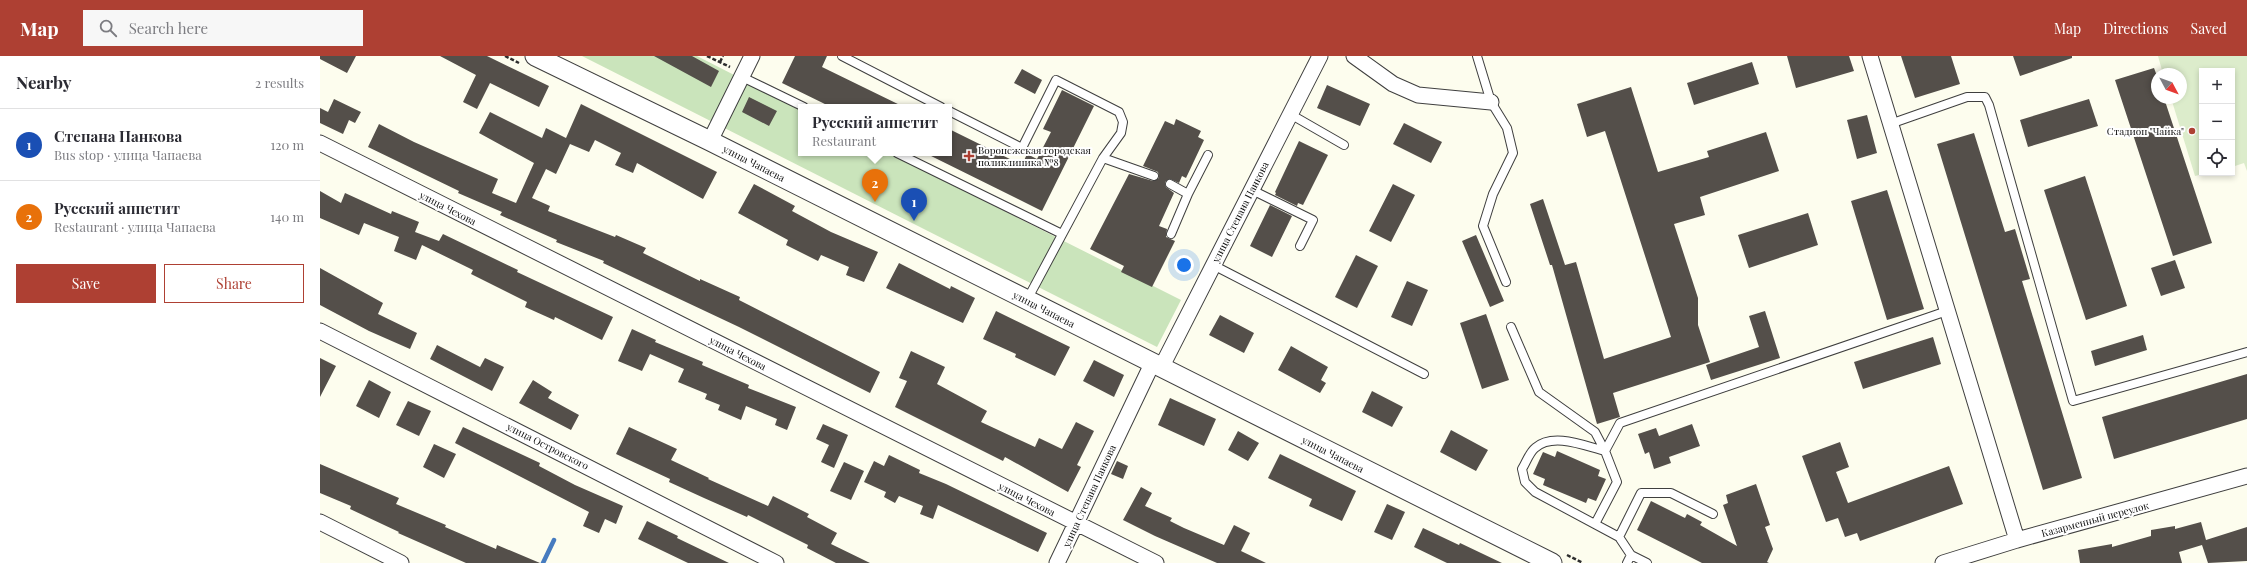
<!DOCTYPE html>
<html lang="en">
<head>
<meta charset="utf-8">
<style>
  body { margin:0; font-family:"Playfair Display",serif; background:#f7f7f7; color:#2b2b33 }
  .controls { position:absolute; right:12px; top:12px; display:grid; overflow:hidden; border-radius:0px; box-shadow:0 2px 6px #0003 }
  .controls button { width:36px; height:36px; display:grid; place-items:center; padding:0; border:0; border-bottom:1px solid #e1e1e2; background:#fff; color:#2b2b33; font:20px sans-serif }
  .compass { position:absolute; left:1831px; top:12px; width:36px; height:36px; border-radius:50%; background:#fff; box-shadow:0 2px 6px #0003; rotate:131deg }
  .you { position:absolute; left:864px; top:209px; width:14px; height:14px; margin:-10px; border:3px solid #fff; border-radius:50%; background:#1a73e8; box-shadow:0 0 0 6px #1a73e833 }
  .badge { display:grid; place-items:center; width:26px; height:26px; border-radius:50%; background:#ae4033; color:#fff; font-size:13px; font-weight:700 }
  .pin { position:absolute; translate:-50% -33px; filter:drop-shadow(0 1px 2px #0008) }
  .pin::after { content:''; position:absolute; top:21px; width:14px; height:12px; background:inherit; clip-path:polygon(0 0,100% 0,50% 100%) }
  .popup { position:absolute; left:478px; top:48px; width:154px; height:52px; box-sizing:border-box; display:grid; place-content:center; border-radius:0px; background:#fff; filter:drop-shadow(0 1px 3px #0005); font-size:13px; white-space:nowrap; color:#7c7c81 }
  .popup b { font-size:15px; color:#2b2b33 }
  .popup::after { content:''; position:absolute; left:50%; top:100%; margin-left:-8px; border:8px solid transparent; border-top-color:#fff }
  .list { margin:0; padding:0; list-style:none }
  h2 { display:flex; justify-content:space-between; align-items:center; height:52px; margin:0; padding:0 16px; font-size:17px }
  h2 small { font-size:13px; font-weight:400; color:#7c7c81 }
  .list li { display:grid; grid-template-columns:26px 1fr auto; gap:12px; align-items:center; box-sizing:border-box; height:72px; padding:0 16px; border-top:1px solid #e1e1e2 }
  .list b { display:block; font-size:15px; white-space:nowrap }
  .list p { margin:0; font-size:13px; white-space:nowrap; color:#7c7c81 }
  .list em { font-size:13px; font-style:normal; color:#7c7c81 }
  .actions { display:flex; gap:8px; padding:12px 16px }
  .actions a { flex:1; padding:9px 0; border:1px solid #ae4033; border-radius:0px; text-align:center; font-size:14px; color:#ae4033 }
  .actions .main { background:#ae4033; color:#fff }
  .icon { flex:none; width:22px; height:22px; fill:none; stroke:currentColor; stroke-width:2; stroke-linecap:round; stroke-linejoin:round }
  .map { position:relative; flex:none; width:1927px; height:507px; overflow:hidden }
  header { display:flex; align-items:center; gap:24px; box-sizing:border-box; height:56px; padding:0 20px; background:#ae4033; color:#fff }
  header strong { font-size:19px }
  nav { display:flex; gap:22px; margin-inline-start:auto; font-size:14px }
  .search { width:280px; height:36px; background:#f7f7f7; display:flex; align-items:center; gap:10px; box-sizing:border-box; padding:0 14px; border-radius:0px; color:#7c7c81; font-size:15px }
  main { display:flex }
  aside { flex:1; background:#fff }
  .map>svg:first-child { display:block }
</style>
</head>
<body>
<header>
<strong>Map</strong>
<div class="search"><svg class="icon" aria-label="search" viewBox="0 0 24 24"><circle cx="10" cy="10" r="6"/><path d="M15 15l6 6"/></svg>Search here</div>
<nav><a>Map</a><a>Directions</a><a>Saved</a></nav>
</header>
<main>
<aside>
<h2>Nearby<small>2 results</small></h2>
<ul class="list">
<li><span class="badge" style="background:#1a4fb4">1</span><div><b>Степана Панкова</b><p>Bus stop · улица Чапаева</p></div><em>120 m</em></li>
<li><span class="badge" style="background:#e8710a">2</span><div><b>Русский аппетит</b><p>Restaurant · улица Чапаева</p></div><em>140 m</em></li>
</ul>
<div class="actions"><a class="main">Save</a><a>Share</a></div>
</aside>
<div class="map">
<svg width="1927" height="507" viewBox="0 0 1927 507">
  <rect width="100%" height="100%" fill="#fdfdee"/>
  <path fill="#cae4bb" d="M 262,0 L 377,0 L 481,53 L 481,97 L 569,97 L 861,244 L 837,291 Z"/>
  <path fill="#dceccb" d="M 1838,0 L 1927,0 L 1927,115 L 1924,107 L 1912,111 L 1912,15 L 1882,15 L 1882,117 L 1887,117 L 1875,120 L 1851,42 L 1861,42 L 1861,18 L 1843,18 Z"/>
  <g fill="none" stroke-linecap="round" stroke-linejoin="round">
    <path stroke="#467bbf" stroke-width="4.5" d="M 223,507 L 234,484"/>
  </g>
  <path fill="#544f4a" d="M 0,0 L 36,0 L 27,17 L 0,3 Z
    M 120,0 L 167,0 L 229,30 L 219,51 L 170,27 L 157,53 L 143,46 L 156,19 Z
    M 334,0 L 372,0 L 399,15 L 391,31 Z
    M 475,0 L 507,0 L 502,11 L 584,51 L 511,51 L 462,27 Z
    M 1467,0 L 1529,0 L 1534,15 L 1476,32 Z
    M 1581,0 L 1631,0 L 1640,28 L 1595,42 Z
    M 1693,0 L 1752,0 L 1752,2 L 1700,20 Z
    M 1432,6 L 1439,28 L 1374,49 L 1367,27 Z
    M 1834,12 L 1837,20 L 1837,42 L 1844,42 L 1892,187 L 1853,200 L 1795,24 Z
    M 702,13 L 722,24 L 715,38 L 694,27 Z
    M 1007,29 L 1050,48 L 1040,70 L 997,52 Z
    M 1311,31 L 1338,116 L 1389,101 L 1387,95 L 1446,76 L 1459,115 L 1380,141 L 1385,159 L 1354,168 L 1378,242 L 1378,269 L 1390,306 L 1293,337 L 1300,361 L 1277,368 L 1232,209 L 1230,209 L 1210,148 L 1223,143 L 1245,209 L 1256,206 L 1284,303 L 1351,281 L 1285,75 L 1267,81 L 1257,48 Z
    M 742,34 L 774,50 L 722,155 L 605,97 L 629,97 L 629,73 L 702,109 L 707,98 L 717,103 L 731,76 L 723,73 Z
    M 429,41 L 457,55 L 449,70 L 422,56 Z
    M 14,43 L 41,56 L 35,67 L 29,64 L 23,78 L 0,67 L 0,52 L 8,56 Z
    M 1769,43 L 1778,70 L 1708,91 L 1700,64 Z
    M 261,48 L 397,116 L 383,143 L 317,107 L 313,117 L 295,109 L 301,97 L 275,84 L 269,96 L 250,88 L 236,118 L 226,113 L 212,142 L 230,150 L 228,155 L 295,181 L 296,179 L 326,192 L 323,197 L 380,225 L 380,223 L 420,241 L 419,244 L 560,316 L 550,337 L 419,271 L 283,207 L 284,205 L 236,186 L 237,184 L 180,159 L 182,156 L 138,137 L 139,135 L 48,91 L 59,68 L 94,86 L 178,123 L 172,137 L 196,147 L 214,107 L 159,77 L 170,56 L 222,82 L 226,72 L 246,82 Z
    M 1547,59 L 1557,97 L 1537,103 L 1527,64 Z
    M 856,63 L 881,75 L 878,81 L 884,84 L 866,122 L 862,120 L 859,127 L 850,123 L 845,126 L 846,131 L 854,137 L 839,170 L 847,173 L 846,181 L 855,185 L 832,231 L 801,216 L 804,210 L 770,193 L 809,118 L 833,125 L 839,122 L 838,116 L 823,110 L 845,65 L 854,69 Z
    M 1084,67 L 1122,86 L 1111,107 L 1073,88 Z
    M 1654,77 L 1685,176 L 1695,173 L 1710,223 L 1702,225 L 1762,422 L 1723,434 L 1617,88 Z
    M 979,85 L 1008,99 L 983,149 L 978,147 L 977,150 L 955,139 L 956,137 L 955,136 Z
    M 1765,120 L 1807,250 L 1766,264 L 1724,134 Z
    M 434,128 L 475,150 L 472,155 L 511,176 L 558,196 L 544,226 L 526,219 L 529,211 L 501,199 L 498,205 L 466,189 L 468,184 L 418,157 Z
    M 1073,128 L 1095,139 L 1071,186 L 1049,175 Z
    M 1567,134 L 1604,253 L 1567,264 L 1531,145 Z
    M 0,135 L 21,147 L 25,137 L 71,158 L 72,155 L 99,166 L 95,176 L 119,185 L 123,178 L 198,214 L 197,216 L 293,261 L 282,284 L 235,261 L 234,264 L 205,251 L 207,246 L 151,218 L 153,214 L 102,189 L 96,204 L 74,195 L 79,181 L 44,167 L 39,179 L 0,162 Z
    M 950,149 L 972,160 L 952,201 L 930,190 Z
    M 1488,157 L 1498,189 L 1429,212 L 1418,179 Z
    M 1156,179 L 1184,245 L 1170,251 L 1142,185 Z
    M 1036,199 L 1058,210 L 1037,252 L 1015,241 Z
    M 1855,204 L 1865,232 L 1841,240 L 1831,212 Z
    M 579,207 L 630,233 L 631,230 L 655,242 L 643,267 L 566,232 Z
    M 0,212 L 63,247 L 58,258 L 97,277 L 90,293 L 49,275 L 0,249 Z
    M 1087,225 L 1108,234 L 1092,270 L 1071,261 Z
    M 676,255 L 750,291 L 735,320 L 695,301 L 696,298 L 663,283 Z
    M 1445,255 L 1460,302 L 1391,324 L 1386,309 L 1439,291 L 1429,260 Z
    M 1166,258 L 1189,324 L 1162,333 L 1140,267 Z
    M 900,259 L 934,277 L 924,297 L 889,279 Z
    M 312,273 L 336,284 L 335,286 L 383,306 L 382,309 L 429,329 L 428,332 L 476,351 L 467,374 L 455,369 L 457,363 L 426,350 L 421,364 L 398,354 L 400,349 L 385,343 L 387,338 L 358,326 L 364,313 L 330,298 L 322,315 L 298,305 Z
    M 1823,279 L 1827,294 L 1775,310 L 1771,295 Z
    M 1613,281 L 1621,308 L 1543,333 L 1534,306 Z
    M 117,289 L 160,311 L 165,302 L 184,311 L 172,335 L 110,303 Z
    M 971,290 L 1008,311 L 1001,324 L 1006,327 L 1000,337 L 958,314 Z
    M 591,295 L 625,311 L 617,328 L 667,355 L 661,366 L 715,391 L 719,382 L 742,393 L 756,366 L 774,375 L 757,409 L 761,411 L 748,436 L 685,401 L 683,405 L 575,351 L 587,325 L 579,322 Z
    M 0,302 L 16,310 L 0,341 Z
    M 774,304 L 804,319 L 794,341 L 763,325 Z
    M 1927,318 L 1927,363 L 1794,403 L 1782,361 Z
    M 49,324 L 71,336 L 59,362 L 36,350 Z
    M 213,324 L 232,336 L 228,342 L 259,359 L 251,374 L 199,347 Z
    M 1052,335 L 1083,351 L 1072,371 L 1042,356 Z
    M 850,342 L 896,363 L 884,390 L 838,369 Z
    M 88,345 L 111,355 L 99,380 L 76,369 Z
    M 503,368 L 528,379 L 514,412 L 501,406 L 509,389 L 496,383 Z
    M 1372,368 L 1380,390 L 1349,401 L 1351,407 L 1334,413 L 1329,396 L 1325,398 L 1318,378 L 1336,372 L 1339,380 Z
    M 143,371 L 220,407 L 219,410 L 255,429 L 303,450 L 296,468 L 285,463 L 279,477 L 263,470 L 269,456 L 135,387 Z
    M 309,371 L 357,393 L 351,404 L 389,422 L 388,423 L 448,450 L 453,440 L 489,458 L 487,461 L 517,477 L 511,488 L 550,507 L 516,507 L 487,492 L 488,489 L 428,459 L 427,461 L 384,442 L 349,426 L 350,423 L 296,398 Z
    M 1131,374 L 1168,394 L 1156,415 L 1120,396 Z
    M 918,375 L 939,387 L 928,405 L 908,394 Z
    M 1520,386 L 1529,411 L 1516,416 L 1528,447 L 1629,410 L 1643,448 L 1540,485 L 1537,477 L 1525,481 L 1518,462 L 1506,466 L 1482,400 Z
    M 114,388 L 136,398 L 124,422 L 103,411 Z
    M 1237,395 L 1280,414 L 1278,420 L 1286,423 L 1276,445 L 1268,442 L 1266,447 L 1223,429 L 1225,423 L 1213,418 L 1223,396 L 1235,401 Z
    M 960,398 L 1036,435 L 1022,465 L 989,450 L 992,443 L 948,422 Z
    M 569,399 L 600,414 L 599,417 L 626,428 L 727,477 L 718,496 L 618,449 L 613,463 L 600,458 L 603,450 L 579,440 L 575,447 L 564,441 L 566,436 L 544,426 L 554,405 L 564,410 Z
    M 797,405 L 808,410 L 803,423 L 791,418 Z
    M 524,406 L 544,415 L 531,444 L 510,435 Z
    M 0,408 L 79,442 L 76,448 L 126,469 L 125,471 L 176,493 L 177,489 L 220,507 L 146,507 L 78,477 L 79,476 L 30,453 L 31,450 L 0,437 Z
    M 1436,428 L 1450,469 L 1445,471 L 1453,493 L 1447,506 L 1449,507 L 1382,507 L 1317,474 L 1331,445 L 1365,462 L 1367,458 L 1382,466 L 1380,469 L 1417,490 L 1403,449 L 1408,447 L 1406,439 Z
    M 821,431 L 832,437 L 825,450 L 852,462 L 850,465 L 864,472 L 904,489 L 914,469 L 930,477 L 921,495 L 946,507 L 897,507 L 835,480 L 803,464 Z
    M 1067,448 L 1085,456 L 1072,484 L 1054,476 Z
    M 327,465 L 358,480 L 357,482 L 409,507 L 368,507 L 318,483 Z
    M 1881,466 L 1886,484 L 1927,471 L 1927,505 L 1888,507 L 1882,489 L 1859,496 L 1862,507 L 1760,507 L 1758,494 L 1792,488 L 1792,491 L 1831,480 L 1831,474 L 1855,470 L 1855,473 Z
    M 1103,472 L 1139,489 L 1140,487 L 1182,507 L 1127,507 L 1094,491 Z"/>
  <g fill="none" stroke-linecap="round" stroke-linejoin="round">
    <g stroke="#3f3f3f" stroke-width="10">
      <path id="service" d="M 522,0 L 621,51
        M 1157,0 L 1171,46 L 1187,72 L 1193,97 L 1173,138 L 1163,170 L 1186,226
        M 422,21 L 484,51
        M 629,55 L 702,92 L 736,24 L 799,56 L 803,66 L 801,77 L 783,102 L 707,244
        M 970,58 L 1024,89
        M 1570,68 L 1647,41 L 1665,41 L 1669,49 L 1753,345 L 1927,296
        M 577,97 L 742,178
        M 783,102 L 834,120
        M 850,128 L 868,138
        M 932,134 L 993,164 L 980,190
        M 851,178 L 868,138 L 888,99
        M 893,209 L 1104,318
        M 1191,271 L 1219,336 L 1275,376 L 1285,395
        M 1285,395 C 1265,390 1233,376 1215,392 C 1209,397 1206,407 1202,413 L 1205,426 L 1215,436 L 1299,481 L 1311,499 L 1327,507
        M 1275,468 L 1297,426 L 1285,395 L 1300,367 L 1627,255
        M 1299,481 L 1321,437 L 1351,437 L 1393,458
        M 1307,507 L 1311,499"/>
    </g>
    <g stroke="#3f3f3f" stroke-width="17">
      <path id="minor" d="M 1034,0 L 1073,28 L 1098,39 L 1171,46
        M 1550,0 L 1697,484
        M 390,85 L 432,0
        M 0,87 L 836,507
        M 0,275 L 456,507
        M 841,312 L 1000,0
        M 0,466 L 81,507
        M 737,507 L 832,308
        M 1623,507 L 1697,484 L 1927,420"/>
    </g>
    <g stroke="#3f3f3f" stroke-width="21">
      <path id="tertiary" d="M 215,0 L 390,85 L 1232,507"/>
    </g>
    <path stroke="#2e2e2e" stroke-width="2.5" stroke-dasharray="4 2" stroke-linecap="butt" d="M 185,0 L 199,7
      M 387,0 L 410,11
      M 400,6 L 403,0
      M 1247,499 L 1263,507"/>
    <use href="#service" stroke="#fff" stroke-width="8"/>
    <use href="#minor" stroke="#fff" stroke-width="15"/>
    <use href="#tertiary" stroke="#fff" stroke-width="19"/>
  </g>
  <g fill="#ae4033" stroke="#fff" stroke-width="1.5">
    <circle cx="1872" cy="75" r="4"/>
    <path d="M647 94h4v4h4v4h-4v4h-4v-4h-4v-4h4z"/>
  </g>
  <g text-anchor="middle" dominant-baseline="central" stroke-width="4" stroke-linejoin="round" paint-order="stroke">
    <g font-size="10" fill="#0c0c0c" stroke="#fff" text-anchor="end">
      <text x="1864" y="75">Стадион "Чайка"</text>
      <text x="658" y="94" text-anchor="start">Воронежская городская<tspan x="658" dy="12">поликлиника №8</tspan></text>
    </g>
    <g font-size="10" fill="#0c0c0c" stroke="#fff">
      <text transform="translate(434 107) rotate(27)">улица Чапаева</text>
      <text transform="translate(128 152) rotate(27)">улица Чехова</text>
      <text transform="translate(920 156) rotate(-63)">улица Степана Панкова</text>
      <text transform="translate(724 253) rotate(27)">улица Чапаева</text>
      <text transform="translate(418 297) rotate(27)">улица Чехова</text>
      <text transform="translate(228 390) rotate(27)">улица Островского</text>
      <text transform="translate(1013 398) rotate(27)">улица Чапаева</text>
      <text transform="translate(769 440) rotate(-65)">улица Степана Панкова</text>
      <text transform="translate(707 443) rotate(27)">улица Чехова</text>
      <text transform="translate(1775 463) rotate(-15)">Казарменный переулок</text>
    </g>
  </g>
</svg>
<div class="controls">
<button>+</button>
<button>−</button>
<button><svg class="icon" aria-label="locate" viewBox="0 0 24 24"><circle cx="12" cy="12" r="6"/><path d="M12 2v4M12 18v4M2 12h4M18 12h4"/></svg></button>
</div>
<svg class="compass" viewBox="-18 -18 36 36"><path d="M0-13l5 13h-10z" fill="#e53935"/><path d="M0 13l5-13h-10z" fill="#7c7c81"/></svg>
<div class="you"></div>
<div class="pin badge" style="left:594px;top:165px;background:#1a4fb4">1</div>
<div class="pin badge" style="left:555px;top:146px;background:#e8710a">2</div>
<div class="popup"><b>Русский аппетит</b>Restaurant</div>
</div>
</main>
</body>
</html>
